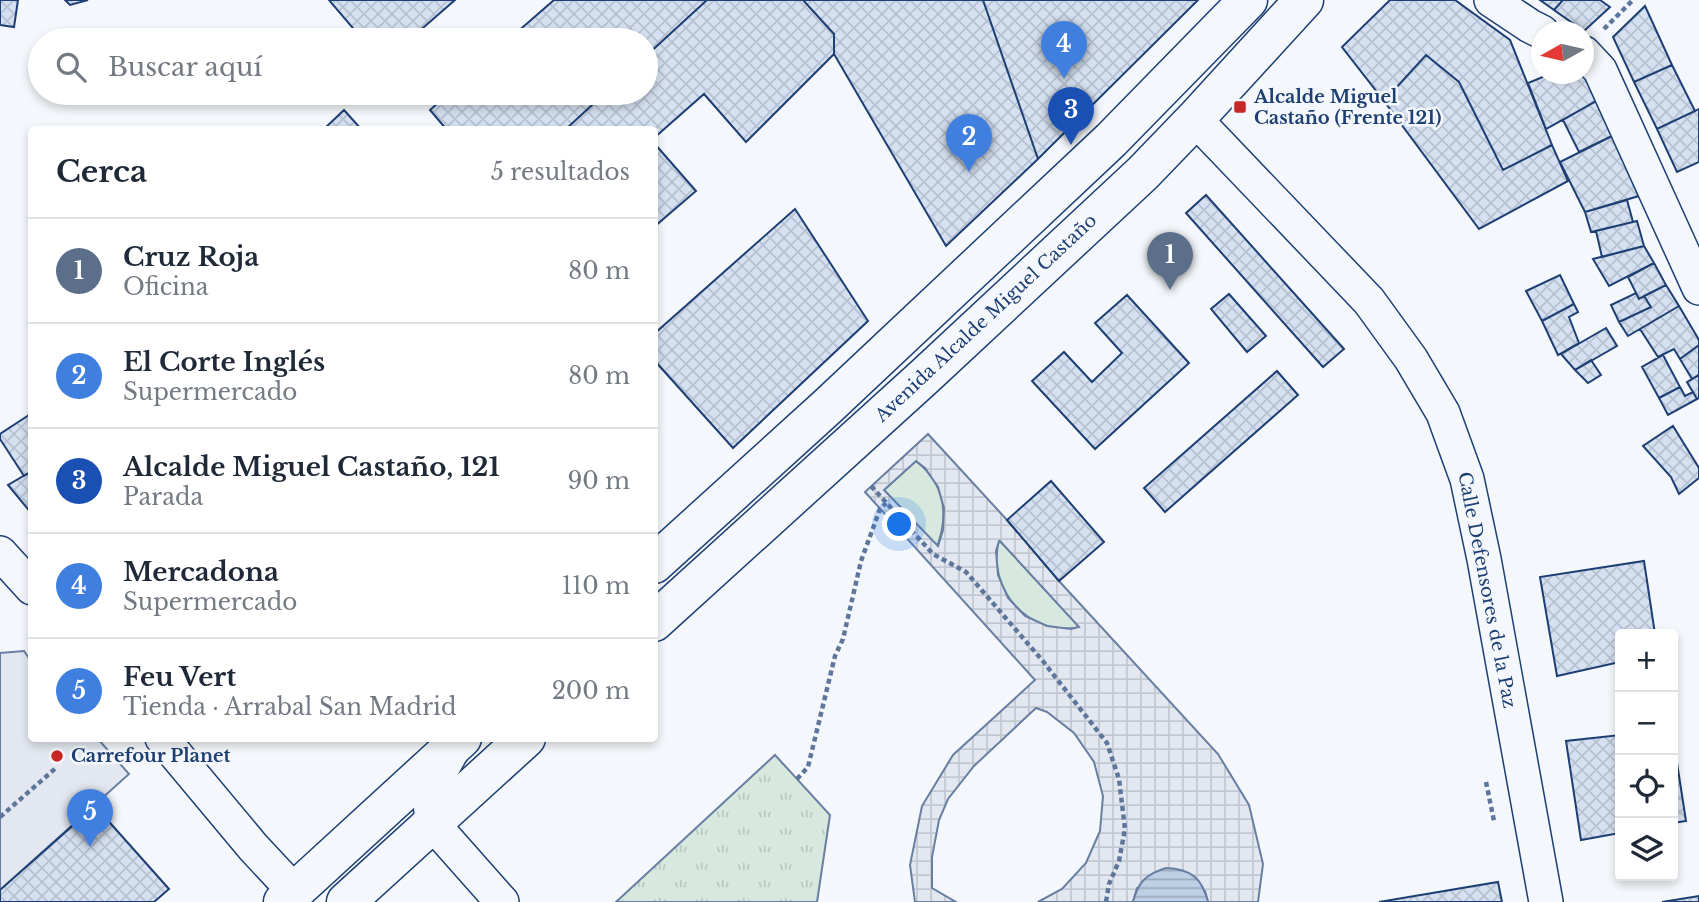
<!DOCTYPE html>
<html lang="es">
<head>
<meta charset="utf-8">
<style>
  body { margin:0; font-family:"Libre Baskerville",serif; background:#f6f6f7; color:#1f2937 }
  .controls { position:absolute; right:21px; bottom:21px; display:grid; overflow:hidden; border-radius:7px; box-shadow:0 4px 10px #0003 }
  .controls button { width:63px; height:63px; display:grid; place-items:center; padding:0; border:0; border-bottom:2px solid #e0e1e3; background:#fff; color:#1f2937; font:35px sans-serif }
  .compass { position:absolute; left:1531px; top:21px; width:63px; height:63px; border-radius:50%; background:#fff; box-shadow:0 4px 10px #0003; rotate:262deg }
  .you { position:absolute; left:900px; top:525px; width:24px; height:24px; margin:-18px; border:5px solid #fff; border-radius:50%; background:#1a73e8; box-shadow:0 0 0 10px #1a73e833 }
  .badge { display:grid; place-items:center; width:46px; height:46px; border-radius:50%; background:#ea580c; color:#fff; font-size:23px; font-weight:700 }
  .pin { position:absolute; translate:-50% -58px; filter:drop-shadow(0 2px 4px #0008) }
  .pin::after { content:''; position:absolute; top:37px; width:24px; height:21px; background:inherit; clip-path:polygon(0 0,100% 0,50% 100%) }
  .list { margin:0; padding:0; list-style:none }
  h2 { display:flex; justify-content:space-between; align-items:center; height:91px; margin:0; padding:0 28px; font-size:30px }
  h2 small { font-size:23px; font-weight:400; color:#747a83 }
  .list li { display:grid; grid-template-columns:46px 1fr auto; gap:21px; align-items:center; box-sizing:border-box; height:105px; padding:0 28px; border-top:2px solid #e0e1e3 }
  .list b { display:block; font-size:26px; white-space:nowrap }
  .list p { margin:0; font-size:23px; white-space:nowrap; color:#747a83 }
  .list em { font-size:23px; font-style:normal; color:#747a83 }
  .icon { flex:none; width:38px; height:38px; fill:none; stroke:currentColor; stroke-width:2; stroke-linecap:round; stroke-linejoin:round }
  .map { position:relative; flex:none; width:1699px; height:902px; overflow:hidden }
  .search { position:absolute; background:#fff; box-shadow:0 4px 10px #0003; left:28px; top:28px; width:630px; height:77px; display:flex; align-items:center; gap:18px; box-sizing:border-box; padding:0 24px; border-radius:38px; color:#747a83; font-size:26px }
  .panel { position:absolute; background:#fff; box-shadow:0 4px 10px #0003; left:28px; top:126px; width:630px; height:616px; border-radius:7px }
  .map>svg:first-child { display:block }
</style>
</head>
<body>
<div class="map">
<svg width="1699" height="902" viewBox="0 0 1699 902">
  <defs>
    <pattern id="park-tufts" width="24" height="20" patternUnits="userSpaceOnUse" patternTransform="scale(1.75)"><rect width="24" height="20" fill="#d7e8df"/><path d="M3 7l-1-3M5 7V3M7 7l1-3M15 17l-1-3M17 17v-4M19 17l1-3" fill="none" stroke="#b8c8c3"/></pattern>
    <pattern id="plaza-grid" width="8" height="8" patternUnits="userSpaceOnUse" patternTransform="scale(1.75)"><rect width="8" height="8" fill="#e3e8f0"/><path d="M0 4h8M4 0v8" fill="none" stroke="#c2c8d1"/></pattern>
    <pattern id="water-rules" width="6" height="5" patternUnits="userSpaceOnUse" patternTransform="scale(1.75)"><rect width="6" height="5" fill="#bed0e5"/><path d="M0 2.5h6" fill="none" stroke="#9aaabe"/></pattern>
    <pattern id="building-cross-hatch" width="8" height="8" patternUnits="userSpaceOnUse" patternTransform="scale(1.75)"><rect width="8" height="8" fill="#d5e0f0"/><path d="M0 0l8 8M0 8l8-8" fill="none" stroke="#b6c1d1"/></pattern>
  </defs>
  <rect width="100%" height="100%" fill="#f4f7fb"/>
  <path fill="#d7e8df" stroke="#687fa3" stroke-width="2" d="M 916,461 C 945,484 949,514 937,547 L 884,490 Z
    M 999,540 L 1080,627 C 1029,638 986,589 999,540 Z"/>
  <path fill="url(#park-tufts)" stroke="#687fa3" stroke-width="2" d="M 775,755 L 830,815 L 817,902 L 616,902 Z"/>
  <path fill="#e3e8f0" stroke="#687fa3" stroke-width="2" d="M 24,651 L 31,661 L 32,738 L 98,739 L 129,774 L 0,890 L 0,653 Z"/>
  <path fill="url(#plaza-grid)" stroke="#687fa3" stroke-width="2" fill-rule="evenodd" d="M 928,434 L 1007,520 L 1059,581 L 1218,754 L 1249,805 L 1263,864 L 1258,902 L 1208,902 L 1205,891 L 1137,888 L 1133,902 L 1038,902 L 1062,889 L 1086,863 L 1100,831 L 1103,796 L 1094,762 L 1074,733 L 1047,712 L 1036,708 L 974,766 L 948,799 L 939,820 L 932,857 L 932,888 L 956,902 L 915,902 L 910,865 L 922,806 L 953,755 L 1035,680 L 865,492 ZM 916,461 L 925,468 L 938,487 L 944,508 L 943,530 L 938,546 L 884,490 ZM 999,541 L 1000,541 L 1079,627 L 1071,629 L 1047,626 L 1025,616 L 1008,598 L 998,575 L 996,551 Z"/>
  <path fill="url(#water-rules)" stroke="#687fa3" stroke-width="2" d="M 1166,868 C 1191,869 1202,878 1208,902 L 1133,902 C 1138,882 1146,874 1166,868 Z"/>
  <path fill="url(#building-cross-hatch)" stroke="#1d3f73" stroke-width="2" d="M 0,0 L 18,0 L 14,27 L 0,25 Z
    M 65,0 L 88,0 L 70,5 Z
    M 329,0 L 455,0 L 409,40 L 363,40 Z
    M 554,0 L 707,0 L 646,56 L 646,40 L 508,40 Z
    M 707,0 L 803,0 L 834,34 L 834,54 L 746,142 L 704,94 L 654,138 L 654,130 L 565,130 L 605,93 L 646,93 L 646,56 Z
    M 803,0 L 983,0 L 1038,159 L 946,246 L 834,54 L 834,34 Z
    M 983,0 L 1198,0 L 1038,159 Z
    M 1390,0 L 1455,0 L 1510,40 L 1552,145 L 1503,170 L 1459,82 L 1426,55 L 1384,101 L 1342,47 Z
    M 1540,0 L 1563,0 L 1554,10 Z
    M 1563,0 L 1600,0 L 1610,7 L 1584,31 L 1554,10 Z
    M 1645,6 L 1672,65 L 1634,82 L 1613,37 Z
    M 1426,55 L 1459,82 L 1503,170 L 1552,145 L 1568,181 L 1479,229 L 1384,101 Z
    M 1672,65 L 1695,111 L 1657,129 L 1634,82 Z
    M 1550,74 L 1584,74 L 1598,100 L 1546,129 L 1528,83 Z
    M 449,93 L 605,93 L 565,130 L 447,130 L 430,110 Z
    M 1598,100 L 1614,135 L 1579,152 L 1563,120 Z
    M 1699,109 L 1699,162 L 1677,172 L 1657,129 Z
    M 344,110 L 362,130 L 323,130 Z
    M 1614,135 L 1642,195 L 1585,212 L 1560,162 Z
    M 654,143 L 696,191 L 654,227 Z
    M 1206,195 L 1344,349 L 1323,367 L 1186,213 Z
    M 1627,200 L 1633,222 L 1591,232 L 1585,212 Z
    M 795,209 L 868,321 L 733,448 L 654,360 L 654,334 Z
    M 1637,221 L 1644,246 L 1602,257 L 1596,231 Z
    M 1644,246 L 1654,263 L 1609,286 L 1593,259 Z
    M 1654,263 L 1666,285 L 1639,299 L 1628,277 Z
    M 1560,275 L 1574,304 L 1542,321 L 1526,291 Z
    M 1666,285 L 1679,306 L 1628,336 L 1619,322 L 1651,307 L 1644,296 Z
    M 1636,293 L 1639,299 L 1644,296 L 1651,307 L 1619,322 L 1611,305 Z
    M 1229,294 L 1266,336 L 1247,352 L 1211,309 Z
    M 1127,295 L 1189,363 L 1095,449 L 1032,381 L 1064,352 L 1092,382 L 1122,353 L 1095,323 Z
    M 1574,304 L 1578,312 L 1569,317 L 1579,343 L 1558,355 L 1542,321 Z
    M 1679,306 L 1699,340 L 1699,345 L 1680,359 L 1674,349 L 1658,357 L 1640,329 Z
    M 1606,328 L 1617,346 L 1575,370 L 1561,354 Z
    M 1699,345 L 1699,375 L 1692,379 L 1680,359 Z
    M 1663,355 L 1680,387 L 1659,398 L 1642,367 Z
    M 1591,360 L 1601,375 L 1588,383 L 1575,370 Z
    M 1277,371 L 1298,395 L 1165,512 L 1144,488 Z
    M 1699,375 L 1699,398 L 1697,399 L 1687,382 Z
    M 1680,387 L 1685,396 L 1693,392 L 1697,399 L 1668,415 L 1659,398 Z
    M 32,413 L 32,471 L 24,476 L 0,439 L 0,434 Z
    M 1673,426 L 1699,468 L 1699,478 L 1679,494 L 1671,477 L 1643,446 Z
    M 32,471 L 32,514 L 8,485 Z
    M 1051,481 L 1104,542 L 1059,581 L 1007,520 Z
    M 1644,561 L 1655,634 L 1620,634 L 1620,662 L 1557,676 L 1540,577 Z
    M 1620,735 L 1620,833 L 1581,840 L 1566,741 Z
    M 1673,737 L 1686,821 L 1673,823 Z
    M 95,806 L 169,889 L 154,902 L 0,902 L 0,890 Z
    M 1498,882 L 1502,902 L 1379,902 Z
    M 1699,896 L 1699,902 L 1662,902 Z"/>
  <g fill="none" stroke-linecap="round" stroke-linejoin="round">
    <g stroke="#1d3f73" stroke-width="36">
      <path id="minor" d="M 1491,0 L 1530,26 L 1542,32
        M 1584,53 L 1600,70 L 1699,288
        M 1195,119 L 1369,301 L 1411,359 L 1443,413 L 1467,479 L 1484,559 L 1546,902
        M 0,553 L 32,588
        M 162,738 L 253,847 L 294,891
        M 452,751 L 437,778 L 430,802 L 432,823 L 502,902"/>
    </g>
    <g stroke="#1d3f73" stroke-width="41">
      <path id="major" d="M 654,564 L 827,407 L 1111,140 L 1248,0
        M 654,622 L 924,377 L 1143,173 L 1195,119 L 1304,0
        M 283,902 L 462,738
        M 346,902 L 526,738"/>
    </g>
    <path stroke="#5e769c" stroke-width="4.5" stroke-dasharray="5 3.5" stroke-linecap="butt" d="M 1604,29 L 1633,0
      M 871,486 L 933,554 L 966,572 L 1042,660 L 1107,743 L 1119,779 L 1125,829 L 1119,861 L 1109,884 L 1106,902
      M 797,779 L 808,767 L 835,656 L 843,639 L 861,561 L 880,509 L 886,503
      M 1486,782 L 1494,821
      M 0,817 L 57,767"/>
    <use href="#minor" stroke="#f4f7fb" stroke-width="33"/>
    <use href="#major" stroke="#f4f7fb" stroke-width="38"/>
  </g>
  <g fill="#c62828" stroke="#f4f7fb" stroke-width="2.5">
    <rect x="1233" y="100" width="14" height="14" rx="3.5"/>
    <circle cx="57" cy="756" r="7"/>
  </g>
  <g text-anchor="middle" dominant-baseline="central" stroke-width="5" stroke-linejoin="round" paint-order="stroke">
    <g font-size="18" font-weight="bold" fill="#1d3f73" stroke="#f4f7fb" text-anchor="start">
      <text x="1254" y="97">Alcalde Miguel<tspan x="1254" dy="21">Castaño (Frente 121)</tspan></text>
      <text x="71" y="756">Carrefour Planet</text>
    </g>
    <g font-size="18" fill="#1d3f73" stroke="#f4f7fb">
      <text transform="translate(986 318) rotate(-43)">Avenida Alcalde Miguel Castaño</text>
      <text transform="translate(1487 590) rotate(79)">Calle Defensores de la Paz</text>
    </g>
  </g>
</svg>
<div class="controls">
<button>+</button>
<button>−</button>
<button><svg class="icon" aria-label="locate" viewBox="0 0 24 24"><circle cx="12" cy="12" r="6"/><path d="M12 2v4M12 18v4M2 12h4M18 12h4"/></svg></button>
<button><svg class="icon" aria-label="layers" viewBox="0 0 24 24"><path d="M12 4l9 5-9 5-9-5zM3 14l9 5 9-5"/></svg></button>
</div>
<svg class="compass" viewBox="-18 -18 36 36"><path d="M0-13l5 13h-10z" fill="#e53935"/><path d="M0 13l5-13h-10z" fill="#747a83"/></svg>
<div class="you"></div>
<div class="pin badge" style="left:1170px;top:290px;background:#5c6f8a">1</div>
<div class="pin badge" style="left:969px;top:172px;background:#3f7fe0">2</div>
<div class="pin badge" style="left:1071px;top:145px;background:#1a4fb4">3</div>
<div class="pin badge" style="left:1064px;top:79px;background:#3f7fe0">4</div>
<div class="pin badge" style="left:90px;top:847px;background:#3f7fe0">5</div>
<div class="search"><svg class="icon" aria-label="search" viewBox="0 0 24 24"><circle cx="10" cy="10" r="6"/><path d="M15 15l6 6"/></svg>Buscar aquí</div>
<section class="panel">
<h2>Cerca<small>5 resultados</small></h2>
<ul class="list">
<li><span class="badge" style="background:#5c6f8a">1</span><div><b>Cruz Roja</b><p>Oficina</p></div><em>80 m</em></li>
<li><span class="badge" style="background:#3f7fe0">2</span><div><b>El Corte Inglés</b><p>Supermercado</p></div><em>80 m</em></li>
<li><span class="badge" style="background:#1a4fb4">3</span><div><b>Alcalde Miguel Castaño, 121</b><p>Parada</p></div><em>90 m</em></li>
<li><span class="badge" style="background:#3f7fe0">4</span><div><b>Mercadona</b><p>Supermercado</p></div><em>110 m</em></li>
<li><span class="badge" style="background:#3f7fe0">5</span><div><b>Feu Vert</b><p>Tienda · Arrabal San Madrid</p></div><em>200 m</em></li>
</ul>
</section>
</div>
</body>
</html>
